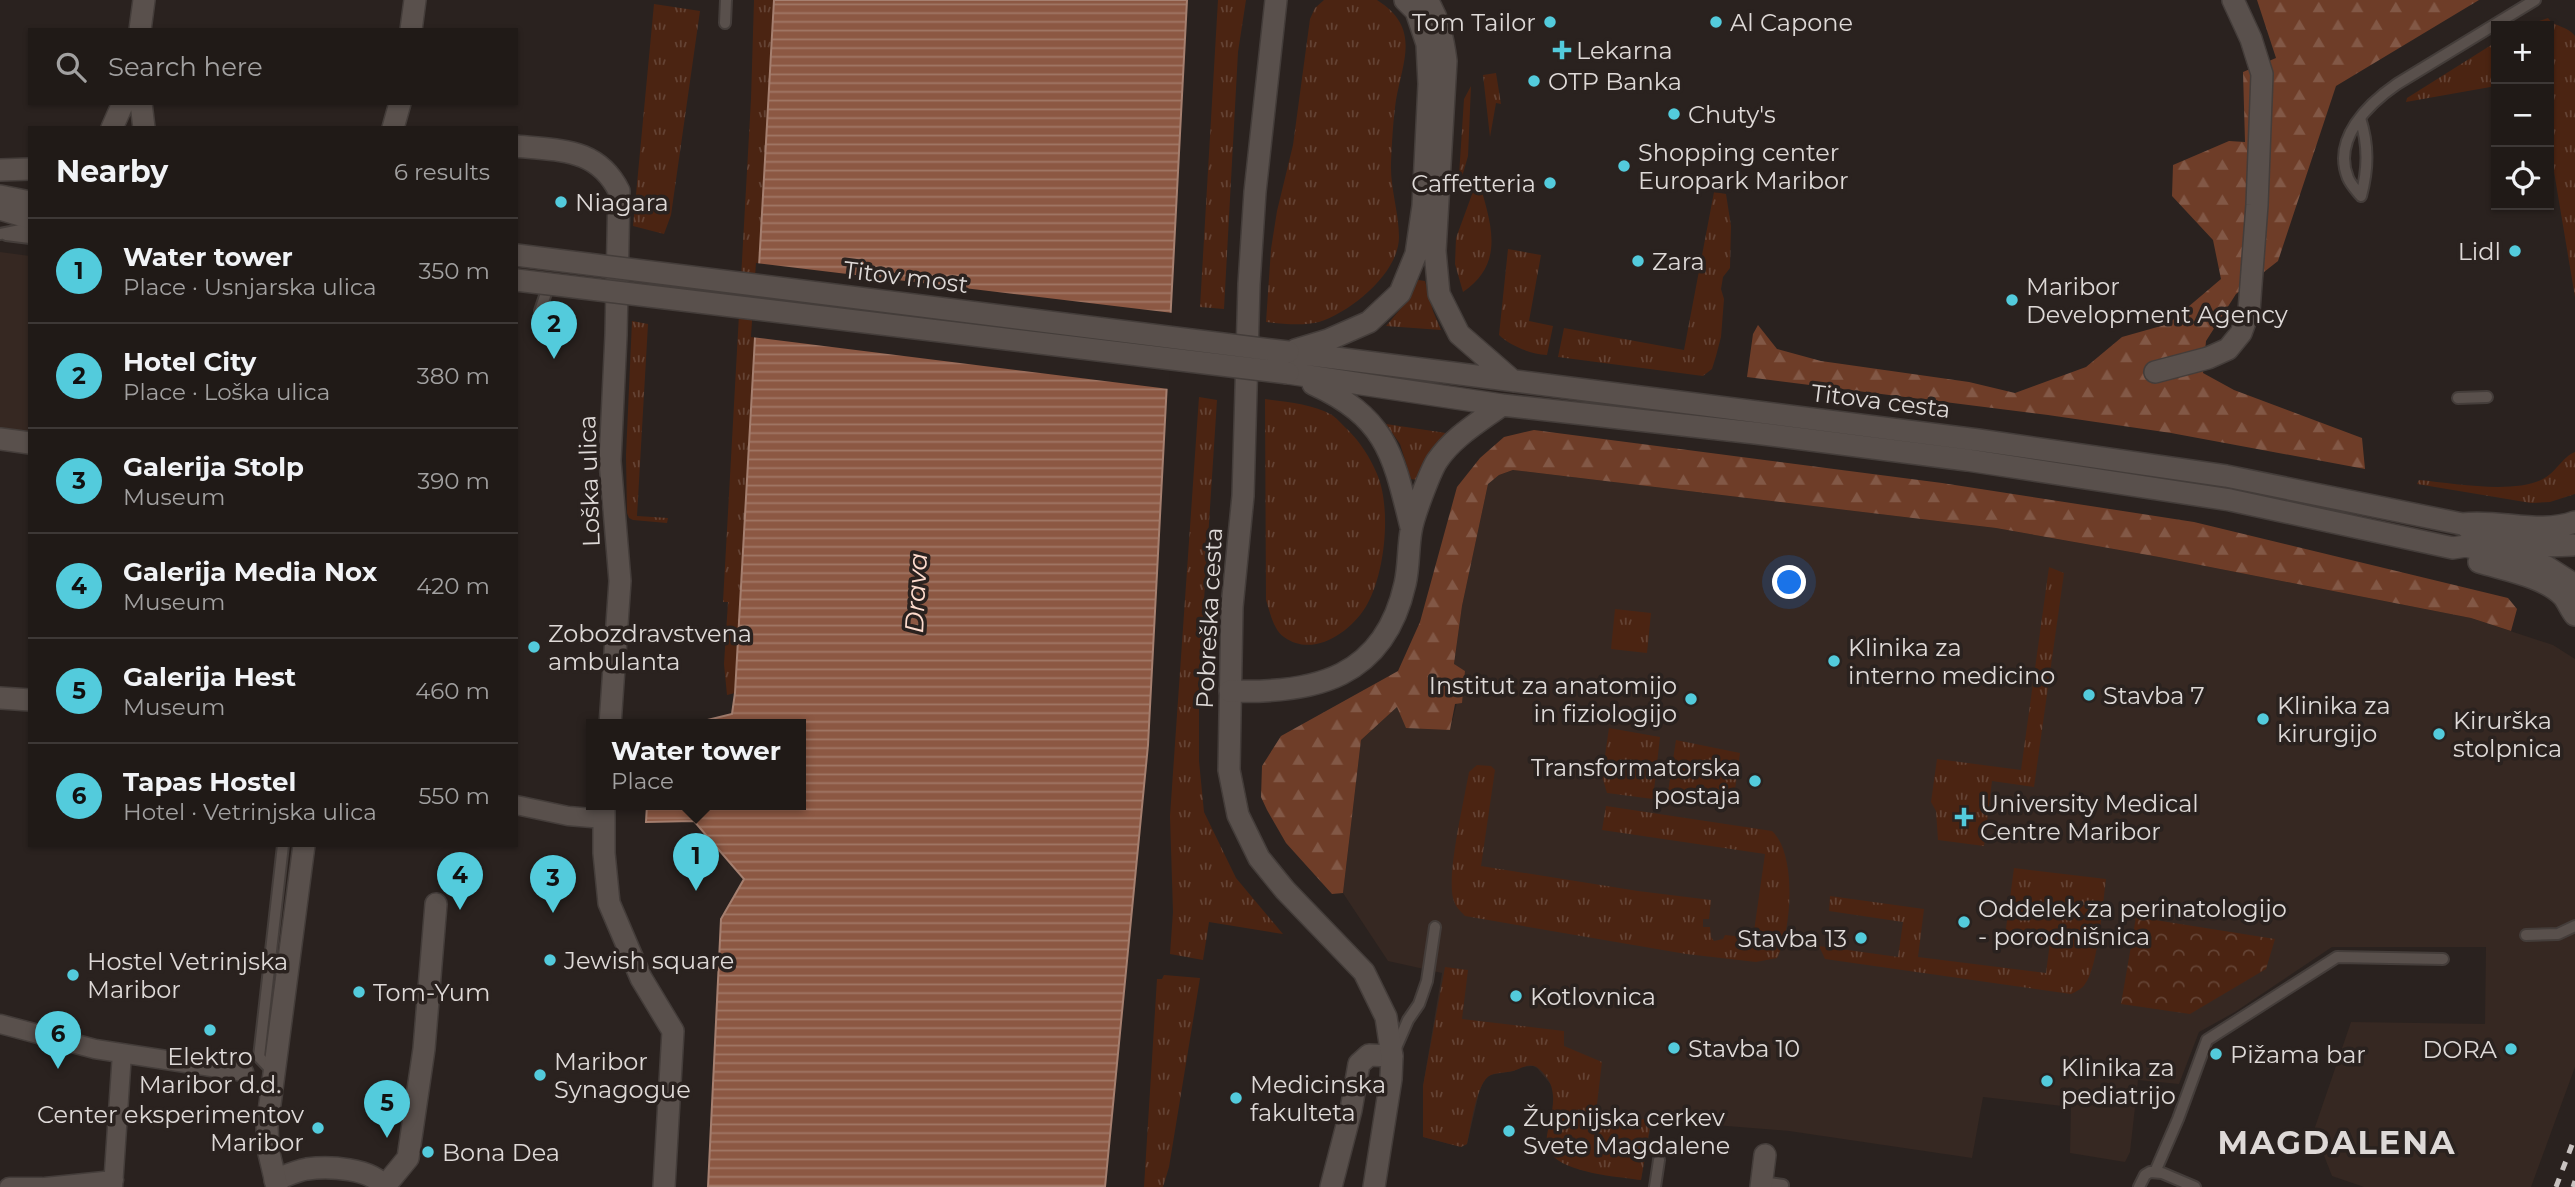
<!DOCTYPE html>
<html lang="en">
<head>
<meta charset="utf-8">
<style>
  body { margin:0; font-family:Montserrat,sans-serif; background:#2d2724; color:#f1f3f6 }
  .controls { position:absolute; right:21px; top:21px; display:grid; overflow:hidden; border-radius:0px; box-shadow:0 2px 5px #0004 }
  .controls button { width:63px; height:63px; display:grid; place-items:center; padding:0; border:0; border-bottom:2px solid #3d3836; background:#201a17; color:#f1f3f6; font:35px sans-serif }
  .you { position:absolute; left:1790px; top:583px; width:24px; height:24px; margin:-18px; border:5px solid #fff; border-radius:50%; background:#1a73e8; box-shadow:0 0 0 10px #1a73e833 }
  .badge { display:grid; place-items:center; width:46px; height:46px; border-radius:50%; background:#53cbdc; color:#111; font-size:23px; font-weight:700 }
  .pin { position:absolute; translate:-50% -58px; filter:drop-shadow(0 2px 4px #0008) }
  .pin::after { content:''; position:absolute; top:37px; width:24px; height:21px; background:inherit; clip-path:polygon(0 0,100% 0,50% 100%) }
  .popup { position:absolute; left:586px; top:719px; width:220px; height:91px; box-sizing:border-box; display:grid; place-content:center; border-radius:0px; background:#201a17; filter:drop-shadow(0 2px 5px #0005); font-size:23px; white-space:nowrap; color:#a2a1a1 }
  .popup b { font-size:26px; color:#f1f3f6 }
  .popup::after { content:''; position:absolute; left:50%; top:100%; margin-left:-14px; border:14px solid transparent; border-top-color:#201a17 }
  .list { margin:0; padding:0; list-style:none }
  h2 { display:flex; justify-content:space-between; align-items:center; height:91px; margin:0; padding:0 28px; font-size:30px }
  h2 small { font-size:23px; font-weight:400; color:#a2a1a1 }
  .list li { display:grid; grid-template-columns:46px 1fr auto; gap:21px; align-items:center; box-sizing:border-box; height:105px; padding:0 28px; border-top:2px solid #3d3836 }
  .list b { display:block; font-size:26px; white-space:nowrap }
  .list p { margin:0; font-size:23px; white-space:nowrap; color:#a2a1a1 }
  .list em { font-size:23px; font-style:normal; color:#a2a1a1 }
  .icon { flex:none; width:38px; height:38px; fill:none; stroke:currentColor; stroke-width:2; stroke-linecap:round; stroke-linejoin:round }
  .map { position:relative; flex:none; width:2575px; height:1187px; overflow:hidden }
  .search { position:absolute; background:#201a17; box-shadow:0 2px 5px #0004; left:28px; top:28px; width:490px; height:77px; display:flex; align-items:center; gap:18px; box-sizing:border-box; padding:0 24px; border-radius:0px; color:#a2a1a1; font-size:26px }
  .panel { position:absolute; background:#201a17; box-shadow:0 2px 5px #0004; left:28px; top:126px; width:490px; height:721px; border-radius:0px }
  .map>svg:first-child { display:block }
</style>
</head>
<body>
<div class="map">
<svg width="2575" height="1187" viewBox="0 0 2575 1187">
  <defs>
    <pattern id="grass-tufts" width="24" height="20" patternUnits="userSpaceOnUse" patternTransform="scale(1.75)"><rect width="24" height="20" fill="#4b2412"/><path d="M3 7l-1-3M5 7V3M7 7l1-3M15 17l-1-3M17 17v-4M19 17l1-3" fill="none" stroke="#644334"/></pattern>
    <pattern id="forest-firs" width="22" height="20" patternUnits="userSpaceOnUse" patternTransform="scale(1.75)"><rect width="22" height="20" fill="#6e3d28"/><path d="M5 1l3.5 6h-7zM16 11l3.5 6h-7z" fill="#825846"/></pattern>
    <pattern id="park-crowns" width="20" height="18" patternUnits="userSpaceOnUse" patternTransform="scale(1.75)"><rect width="20" height="18" fill="#4b2412"/><path d="M2 6a3 3 0 1 1 6 0M12 15a3 3 0 1 1 6 0" fill="none" stroke="#644334"/></pattern>
    <pattern id="water-rules" width="6" height="5" patternUnits="userSpaceOnUse" patternTransform="scale(1.75)"><rect width="6" height="5" fill="#8c5843"/><path d="M0 2.5h6" fill="none" stroke="#a17766"/></pattern>
  </defs>
  <rect width="100%" height="100%" fill="#2a221f"/>
  <path fill="#362822" d="M 0,252 L 30,256 L 30,432 L 0,428 Z
    M 1514,470 L 1996,528 L 2159,557 L 2471,618 L 2553,645 L 2575,659 L 2575,1067 L 2531,1187 L 2364,1187 L 2332,1176 L 2314,1130 L 2351,1022 L 2485,1024 L 2486,947 L 2332,947 L 2235,1012 L 2199,1032 L 2179,1084 L 2138,1080 L 2130,1152 L 2125,1162 L 2070,1153 L 2071,1107 L 1983,1097 L 1972,1158 L 1789,1131 L 1652,1120 L 1641,1180 L 1580,1170 L 1552,1155 L 1548,1150 L 1554,1099 L 1552,1086 L 1537,1068 L 1533,1066 L 1520,1067 L 1514,1071 L 1490,1075 L 1484,1080 L 1479,1093 L 1467,1144 L 1461,1147 L 1423,1137 L 1423,1086 L 1442,973 L 1388,961 L 1343,893 L 1361,740 L 1397,707 L 1450,730 L 1465,671 L 1454,665 L 1462,606 L 1488,484 L 1499,475 Z"/>
  <path fill="url(#grass-tufts)" d="M 754,0 L 774,0 L 735,693 L 727,695 L 724,664 L 728,602 L 723,602 L 751,99 Z
    M 1218,0 L 1246,0 L 1238,52 L 1224,309 L 1200,307 Z
    M 1324,0 L 1377,0 C 1421,28 1403,60 1396,100 C 1393,120 1392,143 1391,163 C 1390,188 1399,212 1399,237 C 1399,273 1351,312 1319,322 C 1303,326 1283,324 1266,322 L 1271,249 L 1277,211 L 1293,145 L 1310,19 L 1315,8 Z
    M 654,4 L 700,11 L 671,215 L 664,234 L 633,226 Z
    M 2548,18 C 2554,27 2568,26 2575,36 L 2575,297 L 2549,142 L 2549,26 L 2524,26 Z
    M 2496,42 L 2496,86 L 2406,102 L 2407,98 Z
    M 1496,73 L 1501,104 L 1496,103 L 1490,137 L 1483,75 Z
    M 1471,86 L 1468,156 L 1458,191 L 1464,99 Z
    M 1478,178 C 1490,221 1507,262 1463,292 L 1455,264 L 1456,238 Z
    M 1714,192 L 1726,194 L 1731,226 L 1730,268 L 1723,277 L 1721,289 L 1724,299 L 1721,337 L 1716,356 L 1712,369 L 1703,376 L 1558,357 L 1564,328 L 1684,350 Z
    M 1508,249 L 1541,255 L 1529,321 L 1553,326 L 1547,355 C 1530,354 1511,346 1499,335 Z
    M 1418,280 L 1425,281 L 1433,311 L 1441,330 L 1386,326 L 1408,300 Z
    M 632,321 L 648,324 L 637,516 L 668,518 L 667,523 L 633,520 L 629,518 L 627,513 L 626,455 Z
    M 1199,397 L 1217,400 L 1199,677 L 1199,761 L 1204,812 L 1236,878 L 1283,934 L 1209,922 L 1203,960 L 1170,954 L 1173,912 L 1170,816 Z
    M 1265,399 C 1287,402 1313,404 1332,415 C 1338,419 1343,426 1348,430 C 1360,442 1370,457 1377,474 C 1392,508 1385,577 1365,608 C 1349,633 1313,658 1284,637 C 1273,629 1270,612 1266,600 Z
    M 1386,424 L 1446,433 L 1427,456 L 1417,480 L 1411,479 L 1400,444 Z
    M 2575,452 L 2575,494 L 2550,502 L 2531,503 L 2417,484 L 2419,480 C 2453,483 2510,494 2541,480 C 2556,473 2562,457 2575,452 Z
    M 2049,567 L 2064,573 L 2034,787 L 1992,781 L 1984,846 L 1938,840 L 1936,811 L 1931,802 L 1937,759 L 2021,770 Z
    M 1615,609 L 1651,613 L 1647,653 L 1611,649 Z
    M 1609,728 L 1660,737 L 1653,799 L 1607,793 L 1602,776 Z
    M 1676,740 L 1740,753 L 1733,804 L 1668,792 Z
    M 1477,765 L 1491,766 L 1495,770 L 1481,866 L 1638,891 L 1711,900 L 1709,919 L 1703,919 L 1703,927 L 1710,927 L 1711,937 L 1714,941 L 1723,939 L 1725,935 L 1753,938 L 1765,854 L 1602,830 L 1606,806 L 1772,831 C 1797,854 1792,930 1777,958 L 1756,962 L 1686,954 L 1465,916 C 1459,910 1455,906 1453,898 C 1447,872 1464,801 1469,772 Z
    M 2014,868 L 2106,879 C 2103,901 2098,968 2085,984 C 2082,989 2077,991 2071,994 L 1825,959 L 1819,946 L 1898,957 L 1903,922 L 1829,911 L 1830,896 L 1924,909 L 1918,957 L 2046,973 L 2050,942 L 2005,936 Z
    M 1445,967 L 1468,970 L 1462,1019 L 1564,1031 L 1564,1046 L 1602,1062 L 1597,1104 L 1593,1114 L 1651,1120 L 1641,1180 C 1618,1177 1565,1173 1550,1153 C 1536,1134 1572,1095 1538,1068 C 1530,1062 1520,1069 1513,1071 C 1506,1073 1498,1072 1491,1075 C 1476,1081 1471,1128 1467,1144 L 1461,1147 L 1423,1137 L 1423,1086 Z
    M 1164,975 L 1200,978 L 1169,1167 L 1163,1187 L 1144,1187 L 1157,979 L 1162,979 Z"/>
  <path fill="url(#forest-firs)" d="M 2257,0 L 2479,0 L 2336,86 L 2278,261 L 2236,294 L 2206,341 L 2203,373 L 2234,390 L 2362,438 L 2365,469 L 2171,433 L 2048,415 L 1747,377 L 1753,334 L 1758,325 L 1777,349 L 1821,361 L 1969,382 L 2015,393 L 2086,367 L 2122,337 L 2168,324 L 2221,279 L 2213,240 L 2172,196 L 2173,165 L 2229,141 L 2245,142 L 2243,72 L 2276,58 Z
    M 1534,430 L 1942,483 L 2194,522 L 2508,598 L 2517,609 L 2511,631 L 2471,618 L 2159,557 L 1996,528 L 1513,470 L 1499,475 L 1488,484 L 1462,606 L 1454,664 L 1465,671 L 1462,703 L 1455,704 L 1450,730 L 1406,728 L 1397,707 L 1361,740 L 1343,893 L 1332,894 L 1286,843 L 1267,810 L 1261,797 L 1262,766 L 1281,736 L 1398,671 L 1420,622 L 1457,487 L 1480,458 L 1504,437 Z"/>
  <path fill="url(#park-crowns)" d="M 2136,917 L 2275,939 L 2266,969 L 2190,1014 L 2121,1004 Z"/>
  <path fill="url(#water-rules)" stroke="#a57f6f" stroke-width="2" d="M 774,0 L 1187,0 L 1148,745 L 1105,1187 L 708,1187 L 721,919 L 744,879 L 694,821 L 646,822 L 647,805 L 801,805 L 801,725 L 687,725 L 732,714 L 735,693 Z"/>
  <path fill="#2a221f" d="M 756,263 L 1173,313 L 1169,389 L 751,337 Z"/>
  <g fill="none" stroke-linecap="round" stroke-linejoin="round">
    <g stroke="#443d3a" stroke-width="14">
      <path id="service" d="M 725,23 L 726,0
        M 2360,118 C 2369,146 2368,169 2361,196
        M 2361,196 C 2357,191 2351,185 2348,178 C 2332,139 2368,104 2397,84 L 2535,0
        M 0,234 L 30,228
        M 6,235 L 30,238
        M 540,311 L 550,281
        M 2458,398 L 2487,397
        M 2526,935 L 2558,934 L 2575,926
        M 1395,1050 L 1408,1020 L 1419,1004 L 1427,981 L 1435,927
        M 274,1073 L 259,1057 L 283,845
        M 2155,1172 L 2178,1119 L 2207,1040 L 2337,957 L 2443,959
        M 1762,1182 L 1783,1185
        M 1655,1187 L 1659,1160
        M 2139,1187 L 2145,1175 L 2150,1172 L 2162,1173 L 2195,1187"/>
    </g>
    <g stroke="#443d3a" stroke-width="21">
      <path id="pedestrian" d="M 516,805 L 568,816 L 604,819
        M 0,1024 L 95,1049 L 244,1072
        M 9,1187 L 42,1187
        M 45,1187 L 114,1180
        M 113,1187 L 122,1053"/>
    </g>
    <g stroke="#443d3a" stroke-width="24">
      <path id="minor" d="M 140,30 L 144,0
        M 141,103 L 144,128
        M 112,128 L 123,103
        M 516,146 C 559,151 597,147 619,191 L 616,335 L 610,461 L 620,581 L 610,725
        M 2155,372 L 2208,358 L 2228,349 L 2241,333 L 2249,311 L 2257,205 L 2262,74 L 2251,39 L 2233,0
        M 0,439 L 30,443
        M 0,698 L 30,700
        M 604,805 L 604,853 L 609,903 L 641,978 L 673,1031 L 664,1187
        M 275,1180 C 285,1176 296,1171 307,1169 C 329,1166 371,1168 385,1187
        M 385,1186 L 408,1158 L 424,1049 L 436,904
        M 1331,1187 L 1351,1110 L 1359,1064 L 1369,1055 L 1392,1056
        M 1761,1187 L 1765,1155"/>
    </g>
    <g stroke="#443d3a" stroke-width="24">
      <path id="tertiary" d="M 1276,0 L 1255,192 L 1249,284 L 1243,496 L 1232,607 L 1229,770 L 1238,815 L 1259,858 L 1285,890 L 1364,972 L 1386,1017 L 1392,1056 L 1391,1079 L 1374,1187
        M 411,30 L 415,0
        M 393,128 L 400,103
        M 277,1187 L 268,1149 L 267,1127 L 304,845"/>
    </g>
    <g stroke="#443d3a" stroke-width="24">
      <path id="secondary" d="M 1427,0 C 1439,19 1443,38 1446,61 L 1435,251 L 1439,294 L 1459,334 L 1513,381
        M 0,170 L 30,169
        M 0,196 L 30,202
        M 0,209 L 30,218
        M 1295,350 L 1328,340 L 1369,322 L 1400,293 L 1416,254 L 1423,206 L 1429,84 L 1427,44 L 1416,11 L 1405,0
        M 1288,352 L 1978,440 L 2226,476 L 2462,524 C 2500,519 2539,535 2575,522
        M 1288,373 L 1502,405 L 1755,433 L 1967,460 L 2230,500 L 2453,548 L 2466,546 L 2547,567 L 2575,585
        M 1313,384 C 1387,418 1393,454 1411,527
        M 2467,527 C 2496,545 2540,547 2573,545
        M 2479,562 C 2505,570 2543,576 2563,596 C 2568,602 2570,609 2575,615
        M 1230,691 C 1315,694 1384,678 1405,584 C 1409,567 1408,548 1411,531 C 1413,517 1430,472 1437,461 C 1453,437 1479,422 1502,405"/>
    </g>
    <use href="#service" stroke="#59504c" stroke-width="10"/>
    <use href="#pedestrian" stroke="#59504c" stroke-width="18"/>
    <use href="#minor" stroke="#59504c" stroke-width="21"/>
    <use href="#tertiary" stroke="#59504c" stroke-width="21"/>
    <use href="#secondary" stroke="#59504c" stroke-width="21"/>
    <path stroke="#c8c2c0" stroke-width="5" stroke-dasharray="9 9" stroke-linecap="butt" d="M 2556,1187 L 2575,1137
      M 2573,1187 L 2575,1181"/>
    <g stroke="#443d3a" stroke-width="24" stroke-linecap="butt">
      <path id="secondary-bridge" d="M 516,255 L 1288,352
        M 516,280 L 1288,373"/>
    </g>
    <use href="#secondary-bridge" stroke="#59504c" stroke-width="21"/>
  </g>
  <g fill="#53cbdc" stroke="#2a221f" stroke-width="2.5">
    <circle cx="1550" cy="22" r="7"/>
    <circle cx="1716" cy="22" r="7"/>
    <path d="M1558.5 39.5h7v7h7v7h-7v7h-7v-7h-7v-7h7z"/>
    <circle cx="1534" cy="81" r="7"/>
    <circle cx="1674" cy="114" r="7"/>
    <circle cx="1624" cy="166" r="7"/>
    <circle cx="1550" cy="183" r="7"/>
    <circle cx="561" cy="202" r="7"/>
    <circle cx="2515" cy="251" r="7"/>
    <circle cx="1638" cy="261" r="7"/>
    <circle cx="2012" cy="300" r="7"/>
    <circle cx="534" cy="647" r="7"/>
    <circle cx="1834" cy="661" r="7"/>
    <circle cx="2089" cy="695" r="7"/>
    <circle cx="1691" cy="699" r="7"/>
    <circle cx="2263" cy="719" r="7"/>
    <circle cx="2439" cy="734" r="7"/>
    <circle cx="1755" cy="781" r="7"/>
    <path d="M1960.5 806.5h7v7h7v7h-7v7h-7v-7h-7v-7h7z"/>
    <circle cx="1964" cy="922" r="7"/>
    <circle cx="1861" cy="938" r="7"/>
    <circle cx="550" cy="960" r="7"/>
    <circle cx="73" cy="975" r="7"/>
    <circle cx="359" cy="992" r="7"/>
    <circle cx="1516" cy="996" r="7"/>
    <circle cx="210" cy="1030" r="7"/>
    <circle cx="1674" cy="1048" r="7"/>
    <circle cx="2511" cy="1049" r="7"/>
    <circle cx="2216" cy="1054" r="7"/>
    <circle cx="540" cy="1075" r="7"/>
    <circle cx="2047" cy="1081" r="7"/>
    <circle cx="1236" cy="1098" r="7"/>
    <circle cx="318" cy="1128" r="7"/>
    <circle cx="1509" cy="1131" r="7"/>
    <circle cx="428" cy="1152" r="7"/>
  </g>
  <g text-anchor="middle" dominant-baseline="central" stroke-width="7" stroke-linejoin="round" paint-order="stroke">
    <g font-size="24" fill="#ded9d7" stroke="#2a221f" text-anchor="start">
      <text x="1536" y="22" text-anchor="end">Tom Tailor</text>
      <text x="1730" y="22">Al Capone</text>
      <text x="1576" y="50">Lekarna</text>
      <text x="1548" y="81">OTP Banka</text>
      <text x="1688" y="114">Chuty's</text>
      <text x="1638" y="152">Shopping center<tspan x="1638" dy="28">Europark Maribor</tspan></text>
      <text x="1536" y="183" text-anchor="end">Caffetteria</text>
      <text x="575" y="202">Niagara</text>
      <text x="2501" y="251" text-anchor="end">Lidl</text>
      <text x="1652" y="261">Zara</text>
      <text x="2026" y="286">Maribor<tspan x="2026" dy="28">Development Agency</tspan></text>
      <text x="548" y="633">Zobozdravstvena<tspan x="548" dy="28">ambulanta</tspan></text>
      <text x="1848" y="647">Klinika za<tspan x="1848" dy="28">interno medicino</tspan></text>
      <text x="1677" y="685" text-anchor="end">Institut za anatomijo<tspan x="1677" dy="28">in fiziologijo</tspan></text>
      <text x="2103" y="695">Stavba 7</text>
      <text x="2277" y="705">Klinika za<tspan x="2277" dy="28">kirurgijo</tspan></text>
      <text x="2453" y="720">Kirurška<tspan x="2453" dy="28">stolpnica</tspan></text>
      <text x="1741" y="767" text-anchor="end">Transformatorska<tspan x="1741" dy="28">postaja</tspan></text>
      <text x="1980" y="803">University Medical<tspan x="1980" dy="28">Centre Maribor</tspan></text>
      <text x="1978" y="908">Oddelek za perinatologijo<tspan x="1978" dy="28">- porodnišnica</tspan></text>
      <text x="1847" y="938" text-anchor="end">Stavba 13</text>
      <text x="564" y="960">Jewish square</text>
      <text x="87" y="961">Hostel Vetrinjska<tspan x="87" dy="28">Maribor</tspan></text>
      <text x="373" y="992">Tom-Yum</text>
      <text x="1530" y="996">Kotlovnica</text>
      <text x="1688" y="1048">Stavba 10</text>
      <text x="2497" y="1049" text-anchor="end">DORA</text>
      <text x="2230" y="1054">Pižama bar</text>
      <text x="210" y="1056" text-anchor="middle">Elektro<tspan x="210" dy="28">Maribor d.d.</tspan></text>
      <text x="554" y="1061">Maribor<tspan x="554" dy="28">Synagogue</tspan></text>
      <text x="2061" y="1067">Klinika za<tspan x="2061" dy="28">pediatrijo</tspan></text>
      <text x="1250" y="1084">Medicinska<tspan x="1250" dy="28">fakulteta</tspan></text>
      <text x="304" y="1114" text-anchor="end">Center eksperimentov<tspan x="304" dy="28">Maribor</tspan></text>
      <text x="1523" y="1117">Župnijska cerkev<tspan x="1523" dy="28">Svete Magdalene</tspan></text>
      <text x="442" y="1152">Bona Dea</text>
    </g>
    <g font-size="24" fill="#ded9d7" stroke="#2a221f">
      <text transform="translate(906 277) rotate(7)">Titov most</text>
      <text transform="translate(1881 401) rotate(7)">Titova cesta</text>
      <text transform="translate(589 481) rotate(-92)">Loška ulica</text>
      <text transform="translate(1209 618) rotate(-87)">Pobreška cesta</text>
    </g>
    <g font-size="26" font-style="italic" fill="#fddbcd" stroke="#2a221f">
      <text transform="translate(916 593) rotate(-87)">Drava</text>
    </g>
    <g font-size="32" font-weight="bold" letter-spacing="2" fill="#ded9d7" stroke="#2a221f">
      <text x="2337" y="1142">MAGDALENA</text>
    </g>
  </g>
</svg>
<div class="controls">
<button>+</button>
<button>−</button>
<button><svg class="icon" aria-label="locate" viewBox="0 0 24 24"><circle cx="12" cy="12" r="6"/><path d="M12 2v4M12 18v4M2 12h4M18 12h4"/></svg></button>
</div>
<div class="you"></div>
<div class="pin badge" style="left:696px;top:891px">1</div>
<div class="popup"><b>Water tower</b>Place</div>
<div class="pin badge" style="left:554px;top:359px">2</div>
<div class="pin badge" style="left:553px;top:913px">3</div>
<div class="pin badge" style="left:460px;top:910px">4</div>
<div class="pin badge" style="left:387px;top:1138px">5</div>
<div class="pin badge" style="left:58px;top:1069px">6</div>
<div class="search"><svg class="icon" aria-label="search" viewBox="0 0 24 24"><circle cx="10" cy="10" r="6"/><path d="M15 15l6 6"/></svg>Search here</div>
<section class="panel">
<h2>Nearby<small>6 results</small></h2>
<ul class="list">
<li><span class="badge">1</span><div><b>Water tower</b><p>Place · Usnjarska ulica</p></div><em>350 m</em></li>
<li><span class="badge">2</span><div><b>Hotel City</b><p>Place · Loška ulica</p></div><em>380 m</em></li>
<li><span class="badge">3</span><div><b>Galerija Stolp</b><p>Museum</p></div><em>390 m</em></li>
<li><span class="badge">4</span><div><b>Galerija Media Nox</b><p>Museum</p></div><em>420 m</em></li>
<li><span class="badge">5</span><div><b>Galerija Hest</b><p>Museum</p></div><em>460 m</em></li>
<li><span class="badge">6</span><div><b>Tapas Hostel</b><p>Hotel · Vetrinjska ulica</p></div><em>550 m</em></li>
</ul>
</section>
</div>
</body>
</html>
